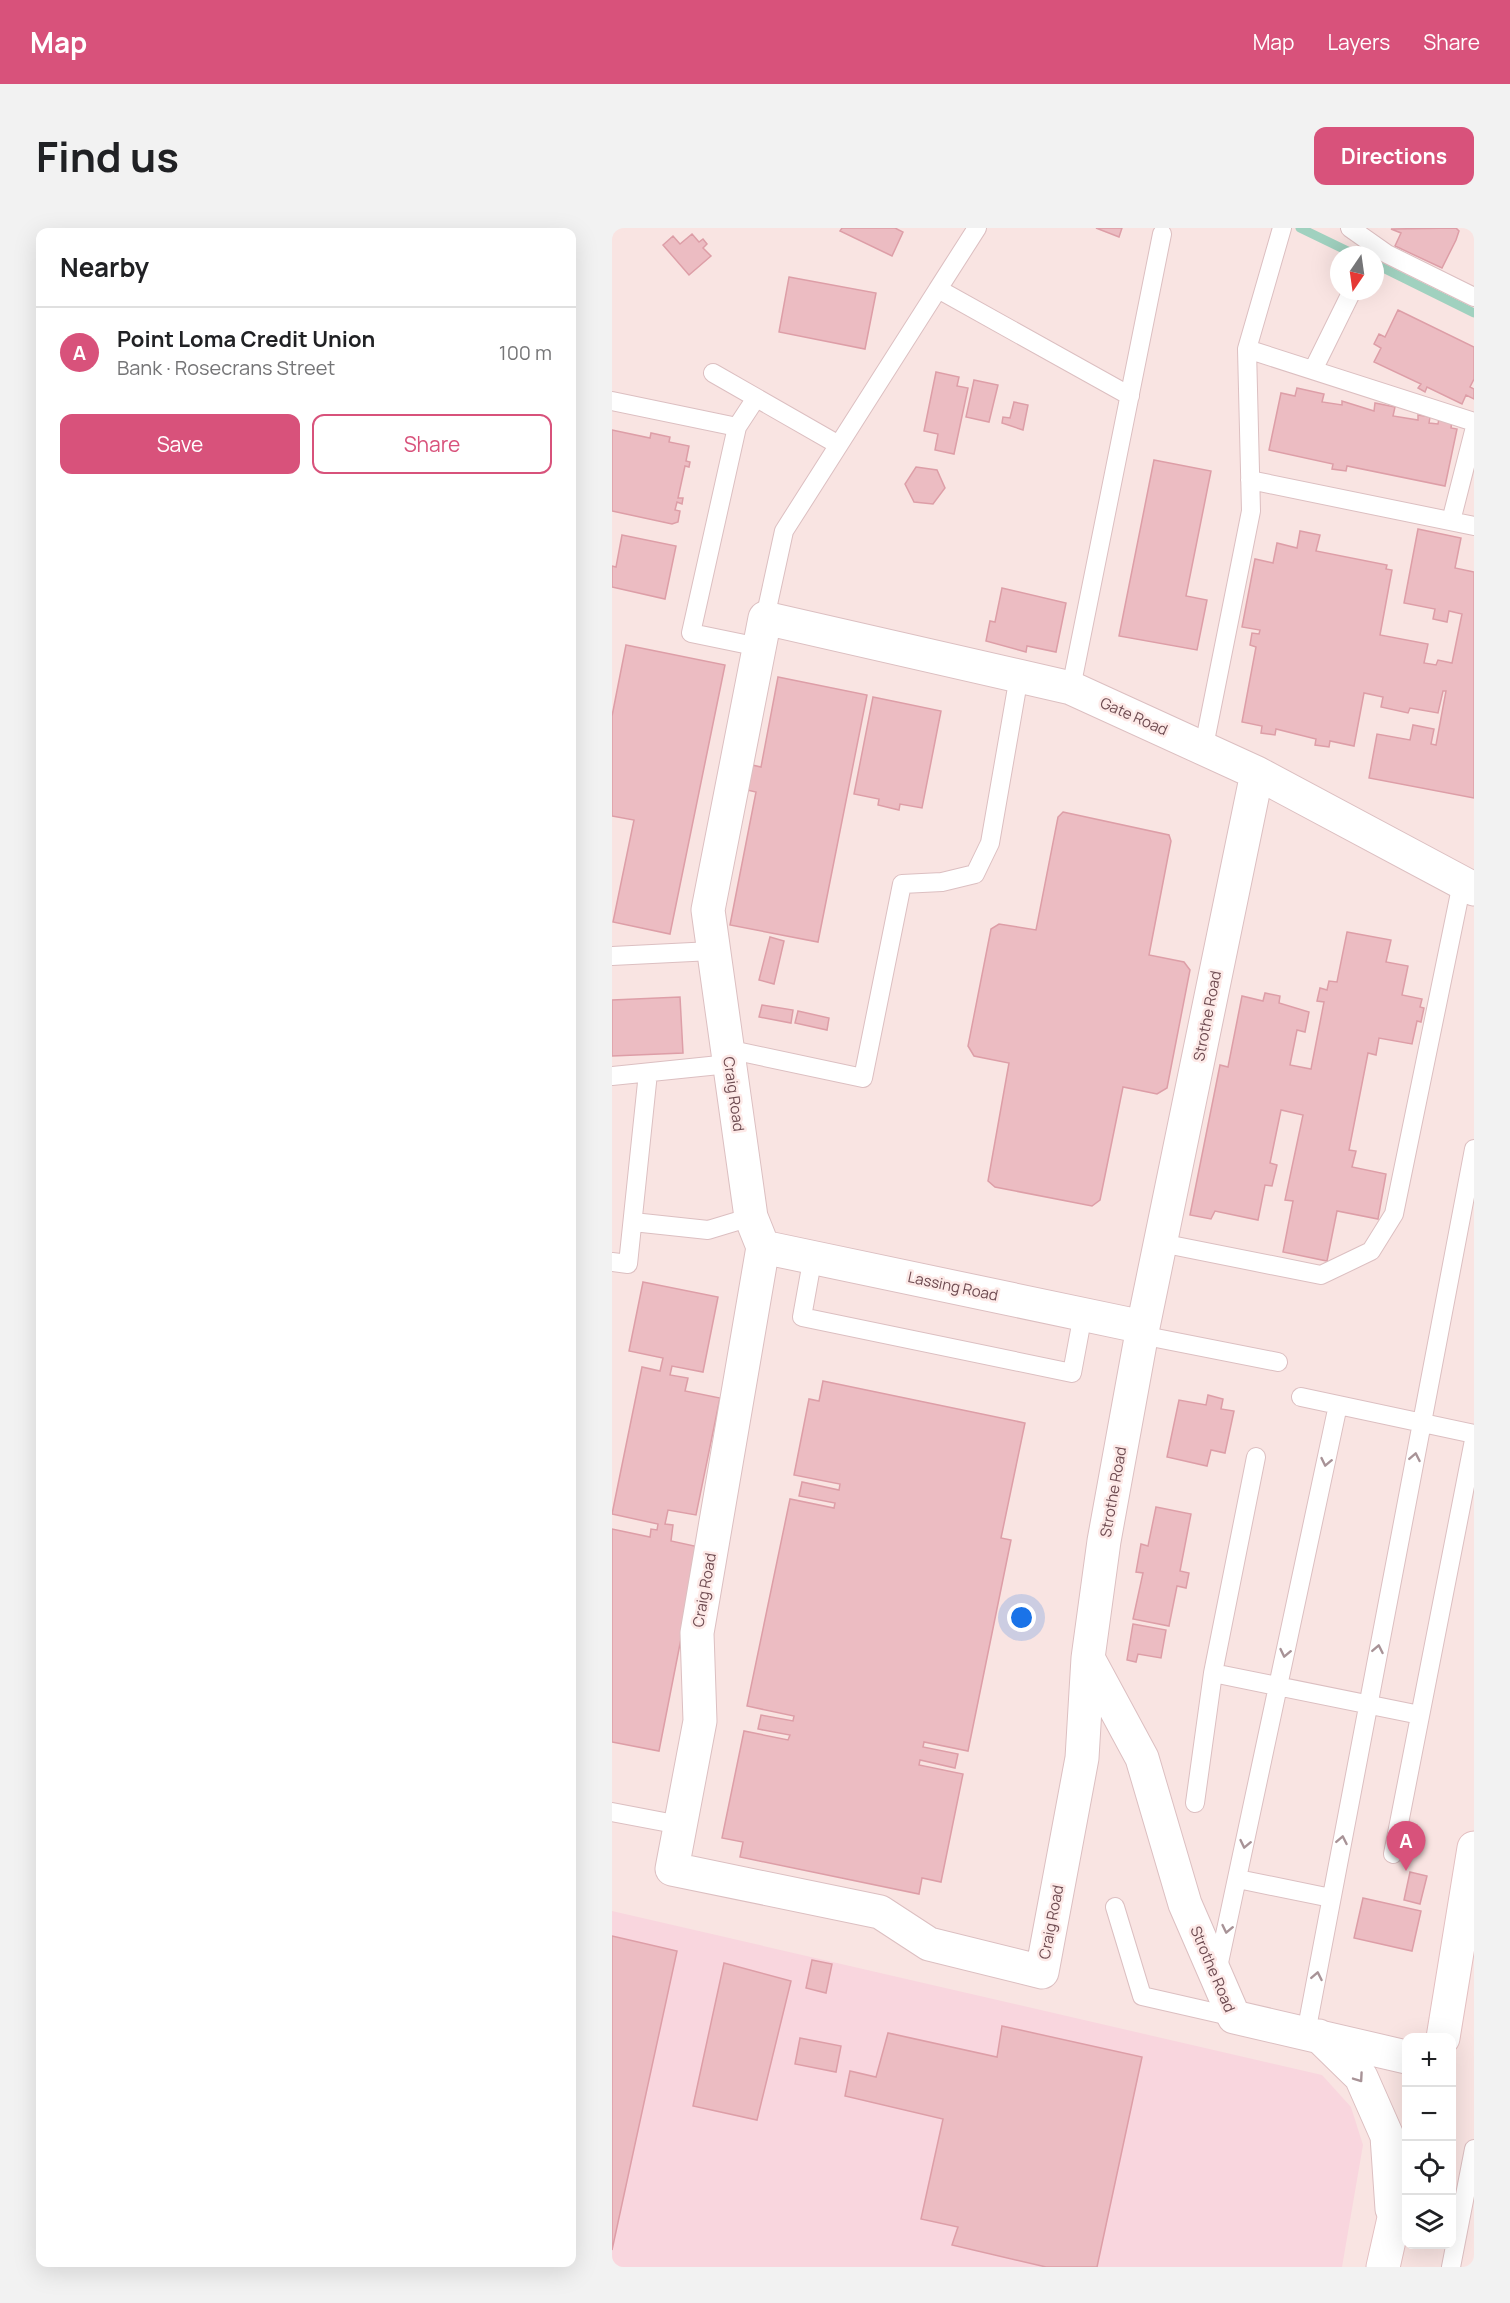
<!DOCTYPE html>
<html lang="en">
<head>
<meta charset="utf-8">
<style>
  body { margin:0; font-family:Manrope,sans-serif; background:#f2f2f2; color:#202124 }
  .controls { position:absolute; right:18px; bottom:18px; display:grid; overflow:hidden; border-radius:12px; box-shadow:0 6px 24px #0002 }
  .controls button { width:54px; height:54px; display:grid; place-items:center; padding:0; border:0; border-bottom:2px solid #e0e0e0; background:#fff; color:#202124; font:30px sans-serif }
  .compass { position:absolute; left:718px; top:18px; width:54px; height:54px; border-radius:50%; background:#fff; box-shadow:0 6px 24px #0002; rotate:193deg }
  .you { position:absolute; left:410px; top:1390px; width:21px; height:21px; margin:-15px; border:4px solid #fff; border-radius:50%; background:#1a73e8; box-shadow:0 0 0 9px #1a73e833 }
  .badge { display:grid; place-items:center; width:39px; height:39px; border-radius:50%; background:#d8527b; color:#fff; font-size:20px; font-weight:700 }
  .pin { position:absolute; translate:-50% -50px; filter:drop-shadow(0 2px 3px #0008) }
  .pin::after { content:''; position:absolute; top:32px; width:21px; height:18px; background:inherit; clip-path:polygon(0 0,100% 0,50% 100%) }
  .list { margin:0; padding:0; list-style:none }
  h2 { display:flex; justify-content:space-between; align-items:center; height:78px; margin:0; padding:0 24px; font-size:26px }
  h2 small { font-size:20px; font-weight:400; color:#757577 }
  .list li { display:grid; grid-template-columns:39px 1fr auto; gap:18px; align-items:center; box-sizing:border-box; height:90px; padding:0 24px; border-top:2px solid #e0e0e0 }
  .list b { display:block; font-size:22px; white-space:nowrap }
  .list p { margin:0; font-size:20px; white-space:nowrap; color:#757577 }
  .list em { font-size:20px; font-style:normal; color:#757577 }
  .actions { display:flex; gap:12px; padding:18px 24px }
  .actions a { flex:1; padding:14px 0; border:2px solid #d8527b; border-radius:12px; text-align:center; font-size:21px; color:#d8527b }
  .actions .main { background:#d8527b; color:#fff }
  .icon { flex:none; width:33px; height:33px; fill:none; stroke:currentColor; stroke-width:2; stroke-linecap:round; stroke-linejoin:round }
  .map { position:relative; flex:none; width:862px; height:2039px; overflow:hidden; border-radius:12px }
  header { display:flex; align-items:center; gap:36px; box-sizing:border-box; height:84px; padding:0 30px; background:#d8527b; color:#fff }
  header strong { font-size:28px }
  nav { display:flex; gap:33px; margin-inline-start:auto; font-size:21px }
  .intro { display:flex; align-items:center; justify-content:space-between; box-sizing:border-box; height:144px; padding:0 36px }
  h1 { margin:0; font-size:42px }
  .button { padding:15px 27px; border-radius:12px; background:#d8527b; color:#fff; font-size:21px; font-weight:700 }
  main { display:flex; gap:36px; padding:0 36px }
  aside { flex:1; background:#fff; border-radius:12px; box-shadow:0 6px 24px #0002 }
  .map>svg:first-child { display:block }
</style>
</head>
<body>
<header>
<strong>Map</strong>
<nav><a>Map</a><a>Layers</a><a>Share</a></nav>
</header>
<div class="intro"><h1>Find us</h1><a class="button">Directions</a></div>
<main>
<aside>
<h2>Nearby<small></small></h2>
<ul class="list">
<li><span class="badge">A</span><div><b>Point Loma Credit Union</b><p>Bank · Rosecrans Street</p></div><em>100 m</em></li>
</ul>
<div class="actions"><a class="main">Save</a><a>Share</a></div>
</aside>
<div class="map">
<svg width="862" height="2039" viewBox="0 0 862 2039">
  <rect width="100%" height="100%" fill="#f9e4e2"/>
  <path fill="#f9d6de" d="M 0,1683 L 710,1847 L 739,1879 L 751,1917 L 730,2039 L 0,2039 Z"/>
  <path fill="#f9e4e2" d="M 16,0 L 56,0 L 8,54 L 3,79 L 0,81 L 0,15 Z"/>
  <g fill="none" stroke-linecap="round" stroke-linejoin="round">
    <path stroke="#a0d1bf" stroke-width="9" d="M 688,0 L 744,27
      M 763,36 L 862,85"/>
  </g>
  <path fill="#ecbcc2" stroke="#dd9ea7" stroke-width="1.5" d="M 230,0 L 283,0 L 291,4 L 280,28 L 228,3 Z
    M 484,0 L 510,0 L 507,9 Z
    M 844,0 L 847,3 L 844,12 L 830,40 L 783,18 L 789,5 L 779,1 Z
    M 80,6 L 87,14 L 91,11 L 95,16 L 91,20 L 99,28 L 77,47 L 51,17 L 61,8 L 68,16 Z
    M 177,49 L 264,65 L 253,121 L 167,104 Z
    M 786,82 L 862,119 L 862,151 L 858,159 L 862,161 L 862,171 L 854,167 L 850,176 L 815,159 L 813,164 L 806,160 L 809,156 L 762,134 L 769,120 L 762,116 L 767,106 L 773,109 Z
    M 324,144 L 347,149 L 345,158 L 356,160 L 342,226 L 323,222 L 326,206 L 312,203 Z
    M 362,152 L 386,157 L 377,194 L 354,189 Z
    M 685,160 L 712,166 L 710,174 L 730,177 L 730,173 L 762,183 L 763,175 L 783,179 L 781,188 L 806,192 L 806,187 L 818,189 L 817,195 L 826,196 L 827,190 L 840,193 L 839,200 L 845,201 L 833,258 L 735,238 L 734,243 L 720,241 L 721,236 L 657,222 L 669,165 L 683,168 Z
    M 402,174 L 416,177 L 411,202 L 390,195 L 391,189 L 398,190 Z
    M 0,202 L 38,210 L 39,205 L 58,209 L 57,214 L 77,218 L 74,233 L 78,234 L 77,239 L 73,238 L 66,270 L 71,270 L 70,276 L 65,274 L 63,282 L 68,283 L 66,294 L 60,296 L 0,283 Z
    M 542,232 L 599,243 L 574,368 L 595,372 L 585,422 L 507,408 Z
    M 304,239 L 325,242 L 333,260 L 321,276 L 302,274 L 293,256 Z
    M 806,301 L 849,310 L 843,340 L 862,344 L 862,570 L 757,550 L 765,506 L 798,512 L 801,497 L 822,501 L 819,516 L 824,517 L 834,463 L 831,463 L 826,485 L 798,480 L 796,485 L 769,479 L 771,469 L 752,465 L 742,518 L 718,513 L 717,519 L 703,517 L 704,511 L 664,501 L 663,507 L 649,505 L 650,498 L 630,494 L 644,419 L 638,417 L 640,405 L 647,406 L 648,402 L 630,399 L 643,331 L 661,335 L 665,315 L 685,320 L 688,303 L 708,307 L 704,323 L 775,337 L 774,341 L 780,342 L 768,407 L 816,416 L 812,435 L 824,437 L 826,432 L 840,435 L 850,386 L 837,383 L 835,394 L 821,391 L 823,381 L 792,375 Z
    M 10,307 L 64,318 L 53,371 L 0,359 L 0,338 L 4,339 Z
    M 390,360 L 454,375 L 444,424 L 415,418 L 414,424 L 374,413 L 378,393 L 383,394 Z
    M 14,417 L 113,437 L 58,706 L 1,694 L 22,592 L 0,588 L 0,488 Z
    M 166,449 L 255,467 L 206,714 L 118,697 L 144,564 L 135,562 L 140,537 L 149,539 Z
    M 261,469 L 329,483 L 310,580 L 288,576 L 287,582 L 266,577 L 267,571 L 242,566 Z
    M 451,584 L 557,607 L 559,613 L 537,727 L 572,734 L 578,742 L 555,860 L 545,866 L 511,859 L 488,972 L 480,978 L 383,959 L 376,953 L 397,835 L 362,828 L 356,818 L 379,701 L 387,696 L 424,702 L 446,589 Z
    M 735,704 L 779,712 L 774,734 L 796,738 L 790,767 L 810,771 L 808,779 L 812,780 L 809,794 L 805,793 L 800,816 L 767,810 L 764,827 L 756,825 L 737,922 L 744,923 L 740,939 L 774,946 L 766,991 L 725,983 L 715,1033 L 671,1024 L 681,973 L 673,972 L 691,887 L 669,882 L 658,935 L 665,937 L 660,958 L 653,957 L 646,992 L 603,983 L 599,991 L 578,987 L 608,837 L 616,839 L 630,768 L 651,773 L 653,765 L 668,768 L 667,775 L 697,784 L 693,804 L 685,802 L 678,837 L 699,841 L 712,774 L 705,773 L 708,760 L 715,762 L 717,753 L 725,754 Z
    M 158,709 L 172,713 L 162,756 L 147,752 Z
    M 68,769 L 71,825 L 0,828 L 0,772 Z
    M 150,777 L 181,782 L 179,795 L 147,789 Z
    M 186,783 L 217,790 L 215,802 L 183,795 Z
    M 31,1054 L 106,1069 L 91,1144 L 60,1138 L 58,1147 L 76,1150 L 73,1163 L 108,1170 L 84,1287 L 56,1282 L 53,1296 L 61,1297 L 59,1313 L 87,1319 L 47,1523 L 0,1514 L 0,1301 L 38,1309 L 39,1301 L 45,1302 L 46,1296 L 0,1286 L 30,1139 L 48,1143 L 51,1130 L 17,1123 Z
    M 211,1153 L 413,1195 L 389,1310 L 399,1312 L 356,1523 L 312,1514 L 311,1519 L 346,1526 L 343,1540 L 308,1532 L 307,1537 L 351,1546 L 329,1654 L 310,1650 L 307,1666 L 128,1629 L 131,1614 L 110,1610 L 132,1503 L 176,1512 L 178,1507 L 146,1501 L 149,1487 L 181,1493 L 182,1488 L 135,1478 L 178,1271 L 222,1280 L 223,1275 L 187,1268 L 190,1254 L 227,1262 L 228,1256 L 182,1247 L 197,1171 L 207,1173 Z
    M 596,1167 L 611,1171 L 609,1181 L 622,1183 L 613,1225 L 599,1222 L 595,1238 L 555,1229 L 567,1172 L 594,1177 Z
    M 544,1279 L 579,1286 L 568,1343 L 577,1345 L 574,1360 L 565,1358 L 557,1398 L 521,1391 L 531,1345 L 524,1344 L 529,1316 L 536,1318 Z
    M 521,1396 L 554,1402 L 549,1430 L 526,1426 L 524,1434 L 515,1432 Z
    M 798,1644 L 815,1648 L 808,1676 L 792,1672 Z
    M 751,1670 L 809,1683 L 800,1723 L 742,1710 Z
    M 0,1708 L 65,1723 L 0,2022 Z
    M 200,1732 L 220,1736 L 214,1765 L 194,1760 Z
    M 112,1735 L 179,1753 L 145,1892 L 81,1878 Z
    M 390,1798 L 530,1829 L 485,2039 L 434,2039 L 340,2017 L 346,1999 L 309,1991 L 331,1891 L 233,1868 L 238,1843 L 264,1849 L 276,1805 L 385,1829 Z
    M 188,1810 L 229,1818 L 224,1844 L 183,1836 Z"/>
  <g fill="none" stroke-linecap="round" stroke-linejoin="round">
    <g stroke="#dcbfc1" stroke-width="20">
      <path id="lane" d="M 365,0 L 326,61 L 518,168
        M 738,0 L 775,26 L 862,69
        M 635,121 L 862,194
        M 701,142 L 740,63
        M 101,145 L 225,216
        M 144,170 L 125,199 L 79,405 L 147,419
        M 0,173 L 125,199
        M 638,252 L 862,298
        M 839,293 L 862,203
        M 153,390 L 172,303 L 326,61
        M 459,460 L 550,6
        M 592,518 L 639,283 L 635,121 L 670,0
        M 0,728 L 100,723
        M 115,821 L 251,850 L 290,656 L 330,654 L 363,646 L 378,615 L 407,448
        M 0,848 L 117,836
        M 21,994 L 96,1002 L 139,989
        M 549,1015 L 709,1047 L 759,1023 L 782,986 L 850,655
        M 201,1028 L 190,1089 L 460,1145 L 471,1086
        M 0,1034 L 16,1036 L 36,845
        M 529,1107 L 666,1134
        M 689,1169 L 862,1206
        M 601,1445 L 808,1487
        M 583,1575 L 601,1445 L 644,1229
        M 0,1584 L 68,1597
        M 781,1626 L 862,1212
        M 626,1651 L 719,1670
        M 503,1679 L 530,1768 L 622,1789
        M 605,1744 L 726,1177
        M 694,1805 L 862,921
        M 839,2039 L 862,1921"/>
    </g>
    <g stroke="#dcbfc1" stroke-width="35">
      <path id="street" d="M 645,545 L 531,1099 L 492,1313 L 476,1430 L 530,1530 L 573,1676 L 622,1789 L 794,1829
        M 151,1019 L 531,1099
        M 476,1430 L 470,1530 L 430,1744 L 317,1716 L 268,1684 L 60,1641 L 88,1493 L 85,1405 L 151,1019 L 139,989 L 96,682 L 153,390 L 459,460 L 645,545 L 862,661
        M 707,1808 L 749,1849 L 775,1908 L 780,1981"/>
    </g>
    <g stroke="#e3bfc1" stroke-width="35">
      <path id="secondary" d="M 831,1810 L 862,1620
        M 771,2039 L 794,1937"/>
    </g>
    <use href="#lane" stroke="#fff" stroke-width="18"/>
    <use href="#street" stroke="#fff" stroke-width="33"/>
    <use href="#secondary" stroke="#fff" stroke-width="33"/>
  </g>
  <defs><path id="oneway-chevron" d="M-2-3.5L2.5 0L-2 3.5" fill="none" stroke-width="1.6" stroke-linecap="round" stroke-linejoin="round" transform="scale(1.5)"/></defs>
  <g stroke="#a89397">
    <use href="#oneway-chevron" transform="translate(803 1229) rotate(-79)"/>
    <use href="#oneway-chevron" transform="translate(714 1234) rotate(102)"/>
    <use href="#oneway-chevron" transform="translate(766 1421) rotate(-79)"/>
    <use href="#oneway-chevron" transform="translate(673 1425) rotate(102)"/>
    <use href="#oneway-chevron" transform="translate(730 1612) rotate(-79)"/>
    <use href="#oneway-chevron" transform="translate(633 1616) rotate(102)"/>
    <use href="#oneway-chevron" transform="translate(615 1701) rotate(102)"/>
    <use href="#oneway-chevron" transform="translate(705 1748) rotate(-79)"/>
    <use href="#oneway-chevron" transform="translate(747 1850) rotate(55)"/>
  </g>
  <g text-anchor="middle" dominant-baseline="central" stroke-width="5" stroke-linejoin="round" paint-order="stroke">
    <g font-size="15" fill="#6e4b51" stroke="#fde9e7">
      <text transform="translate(522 488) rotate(24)">Gate Road</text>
      <text transform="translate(595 788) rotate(-79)">Strothe Road</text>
      <text transform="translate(122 866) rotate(82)">Craig Road</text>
      <text transform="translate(341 1058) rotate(12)">Lassing Road</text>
      <text transform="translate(501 1264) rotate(-80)">Strothe Road</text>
      <text transform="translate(92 1362) rotate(-80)">Craig Road</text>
      <text transform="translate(439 1694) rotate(-79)">Craig Road</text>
      <text transform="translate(601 1741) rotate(67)">Strothe Road</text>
    </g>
  </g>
</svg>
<div class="controls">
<button>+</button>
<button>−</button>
<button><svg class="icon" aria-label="locate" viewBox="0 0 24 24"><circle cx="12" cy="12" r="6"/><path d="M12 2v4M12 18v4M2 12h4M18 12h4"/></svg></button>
<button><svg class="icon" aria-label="layers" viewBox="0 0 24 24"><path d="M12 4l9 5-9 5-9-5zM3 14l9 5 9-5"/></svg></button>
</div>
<svg class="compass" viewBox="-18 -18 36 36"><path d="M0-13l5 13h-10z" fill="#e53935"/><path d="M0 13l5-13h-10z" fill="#757577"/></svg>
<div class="you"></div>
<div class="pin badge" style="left:794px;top:1643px">A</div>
</div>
</main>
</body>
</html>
